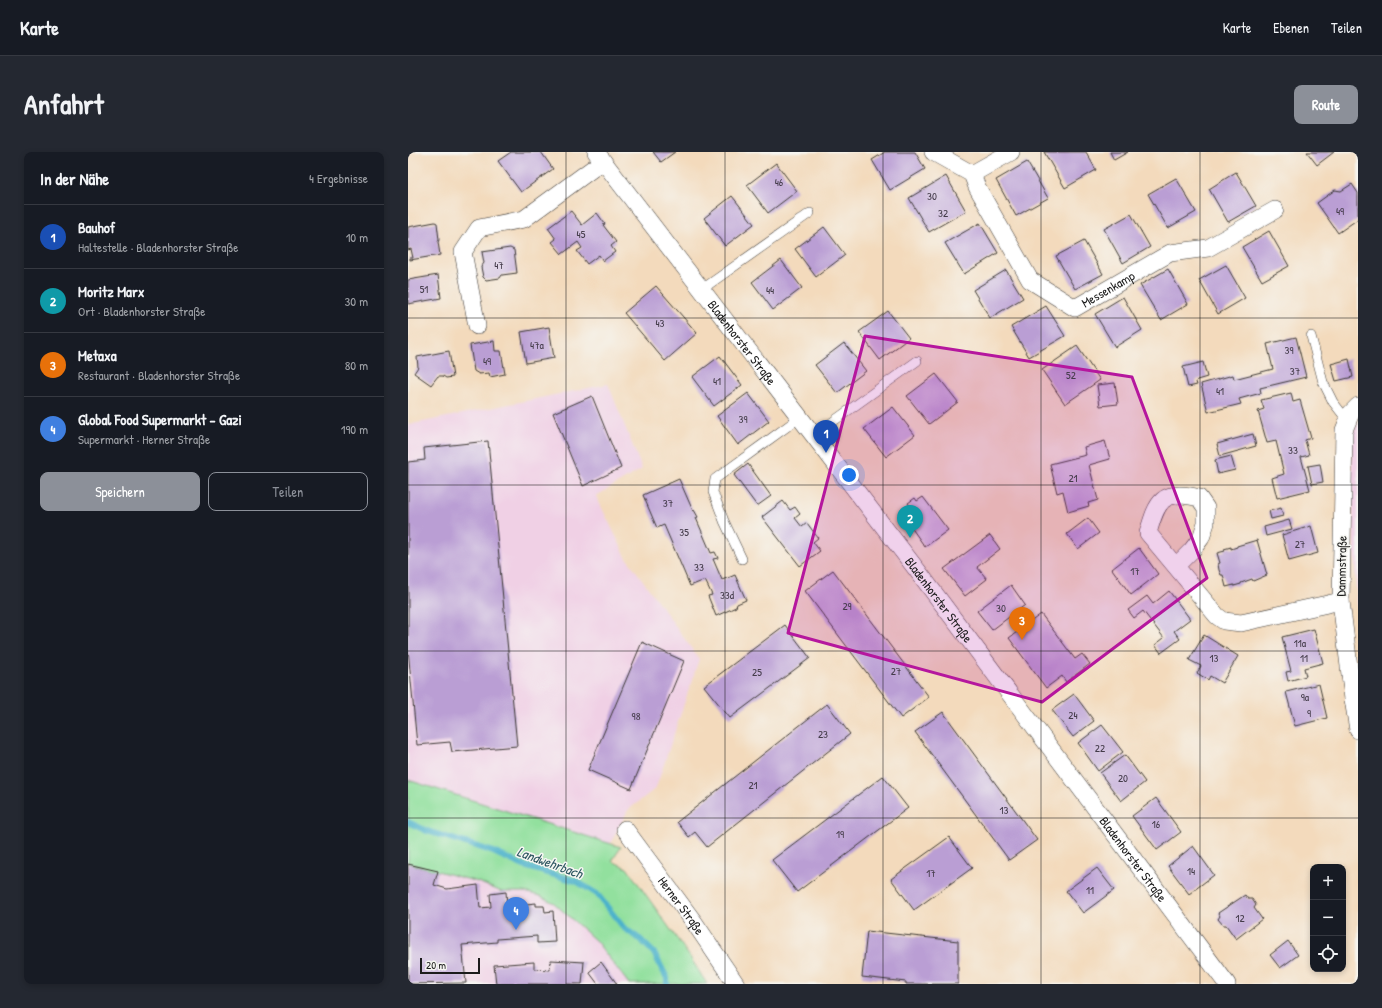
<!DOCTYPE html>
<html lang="de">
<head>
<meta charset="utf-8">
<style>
  body { margin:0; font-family:"Patrick Hand",sans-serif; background:#242831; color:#f1f3f6 }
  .controls { position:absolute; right:12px; bottom:12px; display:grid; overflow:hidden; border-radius:8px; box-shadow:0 2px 6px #0003 }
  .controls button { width:36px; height:36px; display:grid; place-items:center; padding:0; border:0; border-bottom:1px solid #363941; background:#171b24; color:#f1f3f6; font:20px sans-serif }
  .scale { position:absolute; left:12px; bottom:10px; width:60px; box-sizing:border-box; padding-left:4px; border:2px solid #1c1c1c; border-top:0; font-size:11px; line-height:14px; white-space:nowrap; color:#1c1c1c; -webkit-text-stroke:3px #f6f6f2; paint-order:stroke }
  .you { position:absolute; left:441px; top:323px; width:14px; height:14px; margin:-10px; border:3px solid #fff; border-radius:50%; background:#1a73e8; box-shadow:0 0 0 6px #1a73e833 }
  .badge { display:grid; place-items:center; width:26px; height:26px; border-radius:50%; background:#8c9099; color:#fff; font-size:13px; font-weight:700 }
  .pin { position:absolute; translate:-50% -33px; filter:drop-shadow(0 1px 2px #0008) }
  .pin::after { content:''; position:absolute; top:21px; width:14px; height:12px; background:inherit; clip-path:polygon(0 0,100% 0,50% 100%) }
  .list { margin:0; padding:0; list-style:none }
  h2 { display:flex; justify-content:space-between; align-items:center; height:52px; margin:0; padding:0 16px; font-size:17px }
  h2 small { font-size:13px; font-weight:400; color:#9ea1a6 }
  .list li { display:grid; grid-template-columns:26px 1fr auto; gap:12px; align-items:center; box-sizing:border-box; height:64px; padding:0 16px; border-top:1px solid #363941 }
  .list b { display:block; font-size:15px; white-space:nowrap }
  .list p { margin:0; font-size:13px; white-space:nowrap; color:#9ea1a6 }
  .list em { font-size:13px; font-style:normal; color:#9ea1a6 }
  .actions { display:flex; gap:8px; padding:12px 16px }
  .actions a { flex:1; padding:9px 0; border:1px solid #8c9099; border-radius:8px; text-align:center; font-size:14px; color:#8c9099 }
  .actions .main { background:#8c9099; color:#fff }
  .icon { flex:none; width:22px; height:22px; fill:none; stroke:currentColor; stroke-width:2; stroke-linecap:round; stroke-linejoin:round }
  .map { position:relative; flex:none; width:950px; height:832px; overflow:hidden; border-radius:8px }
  header { display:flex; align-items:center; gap:24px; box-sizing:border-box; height:56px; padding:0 20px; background:#171b24; border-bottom:1px solid #363941 }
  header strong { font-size:19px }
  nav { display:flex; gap:22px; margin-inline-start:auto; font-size:14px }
  .intro { display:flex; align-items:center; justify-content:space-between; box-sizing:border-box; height:96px; padding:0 24px }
  h1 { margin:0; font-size:28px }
  .button { padding:10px 18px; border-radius:8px; background:#8c9099; color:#fff; font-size:14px; font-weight:700 }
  main { display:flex; gap:24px; padding:0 24px }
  aside { flex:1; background:#171b24; border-radius:8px; box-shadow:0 2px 6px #0003 }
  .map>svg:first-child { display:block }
</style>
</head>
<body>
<header>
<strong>Karte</strong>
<nav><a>Karte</a><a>Ebenen</a><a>Teilen</a></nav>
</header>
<div class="intro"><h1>Anfahrt</h1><a class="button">Route</a></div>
<main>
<aside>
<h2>In der Nähe<small>4 Ergebnisse</small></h2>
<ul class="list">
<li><span class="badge" style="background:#1a4fb4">1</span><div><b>Bauhof</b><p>Haltestelle · Bladenhorster Straße</p></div><em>10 m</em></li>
<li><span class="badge" style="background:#0f9aa8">2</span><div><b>Moritz Marx</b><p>Ort · Bladenhorster Straße</p></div><em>30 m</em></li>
<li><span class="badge" style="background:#e8710a">3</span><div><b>Metaxa</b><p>Restaurant · Bladenhorster Straße</p></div><em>80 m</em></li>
<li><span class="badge" style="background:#3f7fe0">4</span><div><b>Global Food Supermarkt - Gazi</b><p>Supermarkt · Herner Straße</p></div><em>190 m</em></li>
</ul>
<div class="actions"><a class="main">Speichern</a><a>Teilen</a></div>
</aside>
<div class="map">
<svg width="950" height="832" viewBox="0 0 950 832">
  <rect width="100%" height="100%" fill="#f6f6f2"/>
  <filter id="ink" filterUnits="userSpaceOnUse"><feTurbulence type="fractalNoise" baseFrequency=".025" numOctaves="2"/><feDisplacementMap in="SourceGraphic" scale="8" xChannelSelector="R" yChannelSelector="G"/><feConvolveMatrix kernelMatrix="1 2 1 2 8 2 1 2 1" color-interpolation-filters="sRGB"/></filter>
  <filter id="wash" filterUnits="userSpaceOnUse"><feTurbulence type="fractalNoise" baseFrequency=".012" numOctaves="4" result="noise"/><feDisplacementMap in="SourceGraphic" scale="16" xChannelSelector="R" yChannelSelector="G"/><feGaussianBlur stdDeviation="0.9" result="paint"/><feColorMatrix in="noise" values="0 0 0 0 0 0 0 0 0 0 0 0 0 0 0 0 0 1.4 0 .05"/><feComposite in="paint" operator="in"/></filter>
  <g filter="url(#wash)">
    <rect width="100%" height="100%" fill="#f3dabc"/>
    <path fill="#f0d0e5" d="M 200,232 L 234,317 L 188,344 L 218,405 L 291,507 L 248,636 L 220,658 L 202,692 L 0,628 L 0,273 Z
      M 950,270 L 950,466 L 946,400 L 943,290 L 945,279 Z
      M 0,711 L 70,730 L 94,740 L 116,740 L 132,744 L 146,751 L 188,789 L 221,832 L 0,832 Z"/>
    <path fill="#92e09e" stroke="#577e5d" d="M 0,628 L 213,695 L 204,709 L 219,716 L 282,805 L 299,832 L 221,832 L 188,789 L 146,751 L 132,744 L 116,740 L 94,740 L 70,730 L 0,711 Z"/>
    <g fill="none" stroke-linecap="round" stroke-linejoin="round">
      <path stroke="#4bb2ca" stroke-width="6" d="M 0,670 L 19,679 L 83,699 L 116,714 L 168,729 L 189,742 L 216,776 L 233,788 L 246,801 L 259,826 L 259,832"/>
    </g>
    <g id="blocks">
      <path fill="#ba9ed4" d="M 103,0 L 133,0 L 145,17 L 113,40 L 90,9 Z
        M 245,0 L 267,0 L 253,10 Z
        M 477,0 L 507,0 L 517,17 L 482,38 L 464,8 Z
        M 636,0 L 678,0 L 688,18 L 657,36 Z
        M 702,0 L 720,0 L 706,8 Z
        M 899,0 L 926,0 L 909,13 Z
        M 619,10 L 640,46 L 608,64 L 588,28 Z
        M 368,11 L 389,39 L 360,61 L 339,33 Z
        M 828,20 L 848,54 L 820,70 L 801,37 Z
        M 538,24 L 558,59 L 521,80 L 501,46 Z
        M 768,26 L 788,60 L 760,76 L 740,42 Z
        M 944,32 L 950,41 L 950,67 L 930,81 L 909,51 L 927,38 L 933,39 Z
        M 324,44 L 346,72 L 317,94 L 296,66 Z
        M 163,59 L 174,73 L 189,61 L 197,72 L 195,73 L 208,90 L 203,94 L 207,100 L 195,109 L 191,103 L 179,112 L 169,99 L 174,96 L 170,90 L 154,102 L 144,90 L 148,87 L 140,76 Z
        M 723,62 L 742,95 L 715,111 L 696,77 Z
        M 27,70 L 29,71 L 31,88 L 30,90 L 32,103 L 2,108 L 2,106 L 5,106 L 3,97 L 0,98 L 0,75 Z
        M 572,71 L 590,101 L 556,122 L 537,91 Z
        M 416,75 L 437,103 L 408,125 L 387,97 Z
        M 861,79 L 881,114 L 854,129 L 834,95 Z
        M 676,89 L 695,122 L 667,137 L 648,104 Z
        M 102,96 L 106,98 L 109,121 L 94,123 L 92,126 L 78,128 L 75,125 L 73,115 L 76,111 L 74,100 Z
        M 373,108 L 394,136 L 365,158 L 344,130 Z
        M 818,113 L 837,146 L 810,162 L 791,128 Z
        M 760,117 L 780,152 L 753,168 L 732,133 Z
        M 598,118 L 615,146 L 582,166 L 565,138 Z
        M 30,123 L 33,146 L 0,152 L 0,128 Z
        M 248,134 L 289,181 L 257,209 L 216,161 Z
        M 715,145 L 734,178 L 707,195 L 687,162 Z
        M 638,154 L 657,184 L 621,205 L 603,175 Z
        M 480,159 L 501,186 L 472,208 L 451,180 Z
        M 141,175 L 146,206 L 118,211 L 113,180 Z
        M 888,185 L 898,225 L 852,236 L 853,241 L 831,247 L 833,252 L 800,260 L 793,232 L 825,223 L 826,227 L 865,217 L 859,192 Z
        M 86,189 L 87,199 L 93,199 L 97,222 L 82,225 L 81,221 L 71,222 L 66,219 L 62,193 Z
        M 436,191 L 458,219 L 429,241 L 407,213 Z
        M 669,194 L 692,228 L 657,252 L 634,218 Z
        M 41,199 L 45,225 L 38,226 L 35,224 L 30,224 L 23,233 L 6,221 L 10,215 L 9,205 Z
        M 312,204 L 334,233 L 306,254 L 284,225 Z
        M 941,207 L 945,225 L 928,229 L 923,212 Z
        M 795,210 L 799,225 L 789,228 L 788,230 L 789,233 L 780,235 L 775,215 Z
        M 528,222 L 550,250 L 521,272 L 499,244 Z
        M 707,231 L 710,252 L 692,254 L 689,233 Z
        M 340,241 L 361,269 L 330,293 L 309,264 Z
        M 883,241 L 885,250 L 892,248 L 903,286 L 897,288 L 901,303 L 893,305 L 902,338 L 869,346 L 864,326 L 876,322 L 868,289 L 859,291 L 850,259 L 856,257 L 853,248 Z
        M 184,244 L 213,316 L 175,334 L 145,261 Z
        M 485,255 L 507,283 L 478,305 L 456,277 Z
        M 845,282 L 848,294 L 812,304 L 809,292 Z
        M 80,289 L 109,594 L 44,600 L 42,590 L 9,593 L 0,497 L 0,310 L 17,308 L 16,296 Z
        M 697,289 L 702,307 L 681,313 L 690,348 L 680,351 L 681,354 L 660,360 L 655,339 L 649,341 L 642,312 L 678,303 L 676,295 Z
        M 823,304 L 827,318 L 810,322 L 807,308 Z
        M 340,312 L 363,344 L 349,354 L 326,323 Z
        M 912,312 L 915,330 L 904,332 L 900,314 Z
        M 271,327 L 285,359 L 286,358 L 290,365 L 288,366 L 303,401 L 307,400 L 310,406 L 305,407 L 314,428 L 319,426 L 320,425 L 320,426 L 327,423 L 338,448 L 329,452 L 328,455 L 308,464 L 300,444 L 304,443 L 297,428 L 282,434 L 256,373 L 249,376 L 235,343 Z
        M 515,345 L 540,378 L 517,395 L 493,361 L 502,354 L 500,351 L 507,346 L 509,349 Z
        M 375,349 L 382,358 L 387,355 L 392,362 L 387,366 L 394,375 L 399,371 L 410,386 L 405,390 L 412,399 L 392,414 L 354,365 Z
        M 873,356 L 875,364 L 863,367 L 861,359 Z
        M 680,366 L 691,381 L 670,397 L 659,382 Z
        M 881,368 L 884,377 L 858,384 L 856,375 Z
        M 903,374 L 910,401 L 881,409 L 874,383 Z
        M 582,383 L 592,397 L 569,415 L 579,427 L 557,444 L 536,417 Z
        M 849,388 L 859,423 L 845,429 L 844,427 L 833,431 L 833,432 L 826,434 L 826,433 L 818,435 L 815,423 L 813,423 L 811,418 L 810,412 L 812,411 L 809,401 L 817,399 L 816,397 L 823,395 L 823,397 L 829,395 L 829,394 Z
        M 731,396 L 750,422 L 723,443 L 704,417 Z
        M 425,418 L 521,545 L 493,566 L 397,439 Z
        M 603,433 L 617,453 L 584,478 L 569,459 Z
        M 761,439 L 782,467 L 766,479 L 772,487 L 753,501 L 747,493 L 756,486 L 735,459 L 726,466 L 720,458 L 739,444 L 745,452 Z
        M 633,462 L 667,507 L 674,502 L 682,512 L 658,530 L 654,524 L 638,536 L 601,486 Z
        M 377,473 L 402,506 L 322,566 L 296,534 Z
        M 906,477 L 915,511 L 896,516 L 898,524 L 880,529 L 878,520 L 883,519 L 874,485 Z
        M 796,483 L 830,504 L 814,531 L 802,524 L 800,528 L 789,521 L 793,514 L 781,508 Z
        M 234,490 L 276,509 L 223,637 L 180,618 Z
        M 911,532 L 919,566 L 887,574 L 878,540 Z
        M 666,542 L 686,569 L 665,585 L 644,558 Z
        M 419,552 L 442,582 L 299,695 L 287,680 L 281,685 L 269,670 Z
        M 535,560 L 629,688 L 601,708 L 507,580 Z
        M 694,573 L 715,600 L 690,619 L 670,591 Z
        M 717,603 L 737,630 L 713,649 L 692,621 Z
        M 475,624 L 500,656 L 389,740 L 364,708 Z
        M 748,646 L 773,680 L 749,698 L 724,664 Z
        M 541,685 L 564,716 L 506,758 L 483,727 Z
        M 785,694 L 806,723 L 781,742 L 760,714 Z
        M 0,712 L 30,719 L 26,733 L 39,737 L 70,733 L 72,756 L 83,755 L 82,742 L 98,740 L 99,754 L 128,751 L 128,754 L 136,754 L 137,760 L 145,759 L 147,790 L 129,791 L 129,784 L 89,787 L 89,790 L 54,793 L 58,831 L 0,832 Z
        M 689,716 L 706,738 L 675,761 L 658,739 Z
        M 837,743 L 840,747 L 844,747 L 848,753 L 846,756 L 854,767 L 828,787 L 818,773 L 815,773 L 810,767 L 812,764 L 810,761 Z
        M 459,779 L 550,789 L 550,832 L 498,832 L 498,830 L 454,825 Z
        M 880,789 L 890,803 L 872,816 L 862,803 Z
        M 143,808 L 176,810 L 174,832 L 88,832 L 86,813 L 126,810 L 126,817 L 142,818 Z
        M 193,810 L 209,832 L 190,832 L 181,820 Z"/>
    </g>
  </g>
  <g filter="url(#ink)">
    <use href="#blocks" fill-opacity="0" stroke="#3c3834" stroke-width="1"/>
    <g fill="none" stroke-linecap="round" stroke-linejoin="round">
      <g stroke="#3c3834" stroke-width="10">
        <path id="lane" d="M 293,138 L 402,61
          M 903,184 L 915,230 L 925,250 L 939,268
          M 405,284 L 509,209
          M 334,407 L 316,369 L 305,340 L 307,327 L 391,266"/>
      </g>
      <g stroke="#3c3834" stroke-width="18">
        <g id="street">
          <path id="s1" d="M 188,0 L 509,418 L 819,832"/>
          <path d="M 525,0 L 564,22 L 603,0"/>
          <path id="s2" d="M 564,22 L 569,35 L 622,128 L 667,156 L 762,101 L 800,96 L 867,58"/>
          <path d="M 69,174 L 55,100 L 71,76 L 116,67 L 195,9"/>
          <path d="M 950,254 L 943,261 L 936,278 L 933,449 L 945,547 L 950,578"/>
          <path d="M 768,414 L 784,398 L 793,386 L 798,371 L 798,356 L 791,346 C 754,336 749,350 740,381 L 809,464 L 816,469 L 833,471 L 933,449"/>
          <path id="s3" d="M 217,677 L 286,770 L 328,832"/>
        </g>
      </g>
      <use href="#lane" stroke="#fff" stroke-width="9"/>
      <use href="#street" stroke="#fff" stroke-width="17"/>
    </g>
  </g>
  <path fill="#b5179e" fill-opacity="0.2" stroke="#b5179e" stroke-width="3" stroke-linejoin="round" d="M 457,184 L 724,225 L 799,426 L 634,550 L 380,481 Z"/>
  <path fill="none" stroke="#1c1c1c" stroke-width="1" stroke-opacity="0.55" d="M 158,0 L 158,832M 317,0 L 317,832M 475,0 L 475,832M 633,0 L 633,832M 792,0 L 792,832M 0,166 L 950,166M 0,333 L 950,333M 0,499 L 950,499M 0,666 L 950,666"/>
  <g text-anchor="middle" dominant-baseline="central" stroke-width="3" stroke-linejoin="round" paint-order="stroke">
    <g font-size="11" fill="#443c4a">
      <text x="371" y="30">46</text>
      <text x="524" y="44">30</text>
      <text x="932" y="59">49</text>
      <text x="535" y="61">32</text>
      <text x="173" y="82">45</text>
      <text x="91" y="113">47</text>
      <text x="16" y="137">51</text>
      <text x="362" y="138">44</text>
      <text x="252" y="171">43</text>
      <text x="129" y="193">47a</text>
      <text x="881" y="198">39</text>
      <text x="79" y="209">49</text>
      <text x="887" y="219">37</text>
      <text x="663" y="223">52</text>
      <text x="309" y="229">41</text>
      <text x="812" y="239">41</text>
      <text x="335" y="267">39</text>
      <text x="885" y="298">33</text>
      <text x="665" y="326">21</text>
      <text x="260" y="351">37</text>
      <text x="276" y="380">35</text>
      <text x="892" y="392">27</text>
      <text x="291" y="415">33</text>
      <text x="727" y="419">17</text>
      <text x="319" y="443">33d</text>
      <text x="439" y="454">29</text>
      <text x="593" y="456">30</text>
      <text x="892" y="491">11a</text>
      <text x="806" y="506">13</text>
      <text x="896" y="506">11</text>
      <text x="488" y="519">27</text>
      <text x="349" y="520">25</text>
      <text x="897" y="545">9a</text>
      <text x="901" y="561">9</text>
      <text x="665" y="563">24</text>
      <text x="228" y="564">98</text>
      <text x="415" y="582">23</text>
      <text x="692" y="596">22</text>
      <text x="715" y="626">20</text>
      <text x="345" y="633">21</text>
      <text x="596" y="658">13</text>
      <text x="748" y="672">16</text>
      <text x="432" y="682">19</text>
      <text x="783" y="719">14</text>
      <text x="523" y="721">17</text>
      <text x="682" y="738">11</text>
      <text x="832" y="766">12</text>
    </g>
    <g font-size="13" fill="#1c1c1c" stroke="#f6f6f2">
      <text stroke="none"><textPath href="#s2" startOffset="212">Messenkamp</textPath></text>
      <text stroke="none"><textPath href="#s1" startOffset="240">Bladenhorster Straße</textPath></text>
      <text transform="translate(933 414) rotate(-89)">Dammstraße</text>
      <text stroke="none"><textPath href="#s1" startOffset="564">Bladenhorster Straße</textPath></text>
      <text stroke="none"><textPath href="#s1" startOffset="888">Bladenhorster Straße</textPath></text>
      <text stroke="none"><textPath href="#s3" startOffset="95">Herner Straße</textPath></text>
    </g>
    <g font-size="14" font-style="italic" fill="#2f5862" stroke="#f6f6f2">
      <text transform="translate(142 710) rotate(20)">Landwehrbach</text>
    </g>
  </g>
</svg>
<div class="controls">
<button>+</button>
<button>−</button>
<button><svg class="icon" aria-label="locate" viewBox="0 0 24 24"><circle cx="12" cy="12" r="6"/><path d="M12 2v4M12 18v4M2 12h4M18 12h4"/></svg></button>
</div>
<div class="scale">20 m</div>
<div class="you"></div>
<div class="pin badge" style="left:418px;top:301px;background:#1a4fb4">1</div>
<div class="pin badge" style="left:502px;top:386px;background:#0f9aa8">2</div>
<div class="pin badge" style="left:614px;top:488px;background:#e8710a">3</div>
<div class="pin badge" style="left:108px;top:778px;background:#3f7fe0">4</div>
</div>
</main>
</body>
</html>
